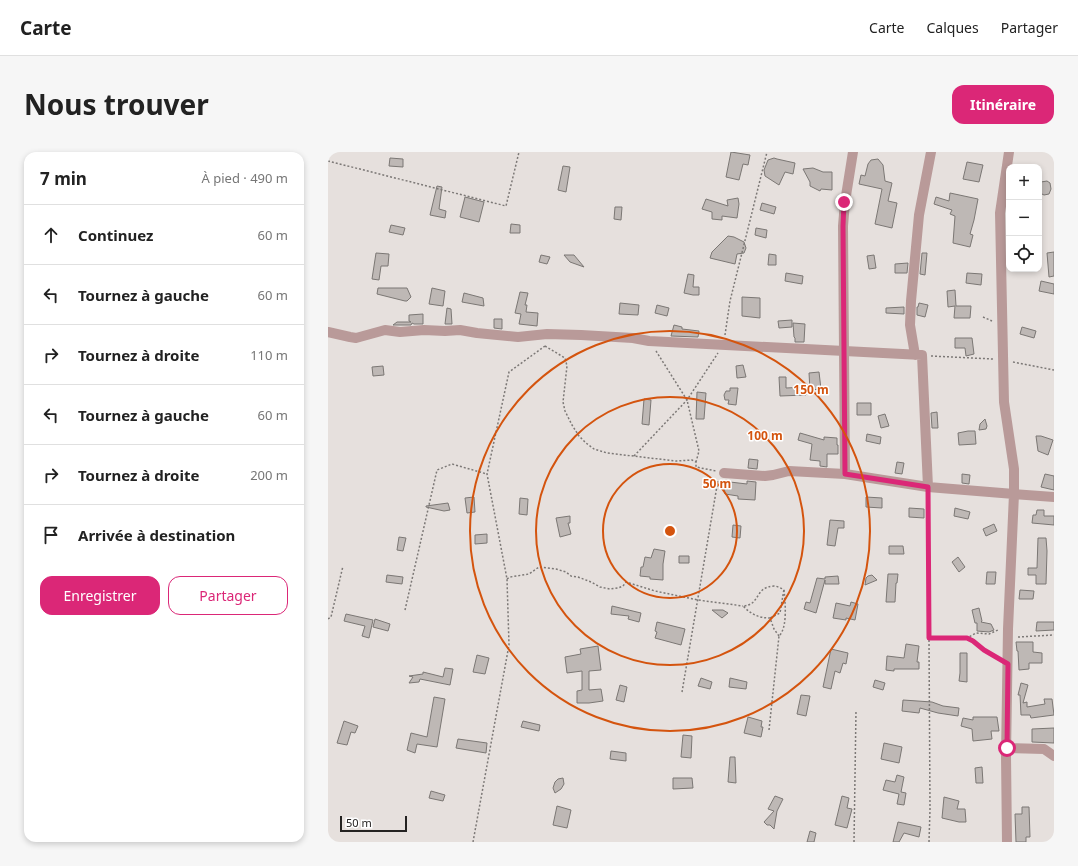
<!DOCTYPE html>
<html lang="fr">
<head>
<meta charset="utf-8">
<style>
  body { margin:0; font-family:"Noto Sans",sans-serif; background:#f6f6f6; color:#222 }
  .controls { position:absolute; right:12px; top:12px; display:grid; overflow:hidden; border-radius:8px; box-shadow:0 2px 6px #0003 }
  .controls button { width:36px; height:36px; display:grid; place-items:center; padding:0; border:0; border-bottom:1px solid #e0e0e0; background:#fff; color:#222; font:20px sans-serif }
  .scale { position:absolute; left:12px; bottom:10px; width:67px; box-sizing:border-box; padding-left:4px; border:2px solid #242221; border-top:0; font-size:11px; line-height:14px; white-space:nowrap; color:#242221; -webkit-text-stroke:3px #fff; paint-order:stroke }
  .stop { position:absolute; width:12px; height:12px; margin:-9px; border:3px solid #db2777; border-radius:50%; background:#fff }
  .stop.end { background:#db2777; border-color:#fff; box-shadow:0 1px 4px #0008 }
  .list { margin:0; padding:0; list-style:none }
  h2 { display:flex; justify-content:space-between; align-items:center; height:52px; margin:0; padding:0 16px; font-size:17px }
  h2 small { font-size:13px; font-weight:400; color:#767676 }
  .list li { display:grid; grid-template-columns:26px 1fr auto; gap:12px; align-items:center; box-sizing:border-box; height:60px; padding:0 16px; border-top:1px solid #e0e0e0 }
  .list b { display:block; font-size:15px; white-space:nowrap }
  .list em { font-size:13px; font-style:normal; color:#767676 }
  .actions { display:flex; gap:8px; padding:12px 16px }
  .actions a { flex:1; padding:9px 0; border:1px solid #db2777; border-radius:12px; text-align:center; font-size:14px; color:#db2777 }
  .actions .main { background:#db2777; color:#fff }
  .icon { flex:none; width:22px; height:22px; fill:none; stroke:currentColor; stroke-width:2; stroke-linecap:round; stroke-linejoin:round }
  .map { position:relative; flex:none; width:726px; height:690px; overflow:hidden; border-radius:12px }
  header { display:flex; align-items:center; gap:24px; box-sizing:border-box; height:56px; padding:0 20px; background:#fff; border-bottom:1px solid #e0e0e0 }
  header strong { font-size:19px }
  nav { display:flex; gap:22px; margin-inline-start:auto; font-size:14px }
  .intro { display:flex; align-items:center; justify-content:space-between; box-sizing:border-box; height:96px; padding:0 24px }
  h1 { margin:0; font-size:28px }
  .button { padding:10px 18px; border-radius:12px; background:#db2777; color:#fff; font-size:14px; font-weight:700 }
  main { display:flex; gap:24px; padding:0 24px }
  aside { flex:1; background:#fff; border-radius:12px; box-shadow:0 2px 6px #0003 }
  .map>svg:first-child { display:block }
</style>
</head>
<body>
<header>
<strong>Carte</strong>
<nav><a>Carte</a><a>Calques</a><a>Partager</a></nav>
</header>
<div class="intro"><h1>Nous trouver</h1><a class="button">Itinéraire</a></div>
<main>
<aside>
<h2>7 min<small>À pied · 490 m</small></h2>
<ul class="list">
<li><svg class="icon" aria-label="ahead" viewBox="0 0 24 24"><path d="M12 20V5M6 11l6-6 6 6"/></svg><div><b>Continuez</b></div><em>60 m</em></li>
<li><svg class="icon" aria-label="left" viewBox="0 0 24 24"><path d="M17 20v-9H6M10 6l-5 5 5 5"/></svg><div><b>Tournez à gauche</b></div><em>60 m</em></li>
<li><svg class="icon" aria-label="right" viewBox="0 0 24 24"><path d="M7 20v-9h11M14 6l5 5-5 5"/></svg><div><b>Tournez à droite</b></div><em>110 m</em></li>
<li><svg class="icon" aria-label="left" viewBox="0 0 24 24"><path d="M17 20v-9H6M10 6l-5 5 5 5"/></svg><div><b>Tournez à gauche</b></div><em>60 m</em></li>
<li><svg class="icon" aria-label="right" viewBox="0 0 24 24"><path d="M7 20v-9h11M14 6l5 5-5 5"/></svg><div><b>Tournez à droite</b></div><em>200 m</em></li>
<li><svg class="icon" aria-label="arrive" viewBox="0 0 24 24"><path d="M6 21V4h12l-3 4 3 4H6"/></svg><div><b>Arrivée à destination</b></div></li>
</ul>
<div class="actions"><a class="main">Enregistrer</a><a>Partager</a></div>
</aside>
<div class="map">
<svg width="726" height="690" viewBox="0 0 726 690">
  <rect width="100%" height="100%" fill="#e6e0dd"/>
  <path fill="#beb8b5" stroke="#7b7774" d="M 403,0 L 422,3 L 420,13 L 415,12 L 411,28 L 398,25 Z
    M 62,6 L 75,7 L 75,15 L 61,14 Z
    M 446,6 L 449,7 L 467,11 L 465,22 L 457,20 L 451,33 L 437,24 L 436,18 L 440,8 Z
    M 550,7 L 555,13 L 557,29 L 564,31 L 560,49 L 569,51 L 564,76 L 547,72 L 554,37 L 531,32 L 533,23 L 537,24 L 540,12 L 543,8 Z
    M 639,10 L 655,13 L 651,30 L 635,27 Z
    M 235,14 L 242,15 L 238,40 L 230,38 Z
    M 485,16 L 495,20 L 504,20 L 504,38 L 493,37 L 492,39 L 482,34 L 482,30 L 475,17 Z
    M 719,29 L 722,31 L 723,37 L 721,42 L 716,43 L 712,41 L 712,35 L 713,30 Z
    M 109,34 L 114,35 L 111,57 L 118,59 L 117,66 L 102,63 Z
    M 622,41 L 650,47 L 646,68 L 642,82 L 645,83 L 642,95 L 625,91 L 627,64 L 622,62 L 624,58 L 606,52 L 608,45 L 621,49 Z
    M 137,45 L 156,50 L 151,70 L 132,65 Z
    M 410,46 L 411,52 L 409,66 L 394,64 L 394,68 L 384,67 L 384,60 L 374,57 L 378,47 L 400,54 L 399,48 Z
    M 434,51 L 448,55 L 446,62 L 432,58 Z
    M 287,55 L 294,55 L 293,68 L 286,67 Z
    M 183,72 L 192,73 L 192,81 L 182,81 Z
    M 63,73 L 77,76 L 75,83 L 61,80 Z
    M 428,76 L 439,78 L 438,86 L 427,83 Z
    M 400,84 L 406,85 L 416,90 L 418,96 L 416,101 L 409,102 L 407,112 L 382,106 L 384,100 Z
    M 726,100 L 726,124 L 721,125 L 719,101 Z
    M 48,101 L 61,102 L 60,114 L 53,114 L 51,128 L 44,127 Z
    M 594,101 L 599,101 L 597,123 L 592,122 Z
    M 441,102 L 448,103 L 448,113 L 440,113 Z
    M 213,103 L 222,105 L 219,112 L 211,110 Z
    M 236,103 L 246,103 L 256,115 L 242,110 Z
    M 546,103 L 548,116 L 541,117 L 539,104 Z
    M 580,111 L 579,121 L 567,121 L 567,112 Z
    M 458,121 L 475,124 L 474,132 L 457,129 Z
    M 639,121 L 654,122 L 653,133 L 638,131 Z
    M 360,122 L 366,123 L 365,135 L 371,135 L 371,143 L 365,143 L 356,141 Z
    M 713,129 L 726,132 L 726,142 L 711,139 Z
    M 50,136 L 79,136 L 83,145 L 79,149 L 77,149 L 49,142 Z
    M 104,136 L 117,139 L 115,154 L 101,152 Z
    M 627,138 L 628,154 L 643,154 L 642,166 L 626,166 L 627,154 L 620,155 L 619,139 Z
    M 192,140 L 200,141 L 197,153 L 199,153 L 198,160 L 210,161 L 209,174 L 191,172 L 193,162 L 187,161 Z
    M 136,141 L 155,146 L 156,154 L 134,150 Z
    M 414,145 L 432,146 L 432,166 L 414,164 Z
    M 292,151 L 311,153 L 310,163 L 291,162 Z
    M 591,151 L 600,153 L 597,165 L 589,163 L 589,155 L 590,155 Z
    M 329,153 L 341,156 L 339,164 L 327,161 Z
    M 576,155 L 576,162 L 558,161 L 558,156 Z
    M 119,156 L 123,157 L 124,172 L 117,172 Z
    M 95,162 L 95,172 L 86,172 L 84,171 L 83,173 L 65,173 L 69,170 L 83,170 L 81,169 L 81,163 Z
    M 166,167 L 174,167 L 174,177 L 166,176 Z
    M 464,168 L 464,175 L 451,176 L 450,169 Z
    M 465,171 L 477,172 L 476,190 L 467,190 L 467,186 L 466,185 Z
    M 346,173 L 354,175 L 354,177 L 371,179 L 370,185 L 343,184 Z
    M 694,175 L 708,179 L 706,186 L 692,182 Z
    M 627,186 L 644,186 L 646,202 L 638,204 L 637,196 L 627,196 Z
    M 415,213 L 418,225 L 409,226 L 408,214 Z
    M 55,214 L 56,223 L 45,224 L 44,215 Z
    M 491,220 L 493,237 L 482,238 L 481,221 Z
    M 451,225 L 458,225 L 458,236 L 478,235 L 478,243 L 452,244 Z
    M 402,236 L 410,236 L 408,253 L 400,252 L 401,248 L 397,248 L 396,243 L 398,239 L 402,239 Z
    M 369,240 L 378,241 L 376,267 L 368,267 Z
    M 316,247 L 323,248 L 321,273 L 314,272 Z
    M 529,251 L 543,251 L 543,263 L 529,263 Z
    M 609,260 L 610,276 L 604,276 L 603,261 Z
    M 557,262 L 561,274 L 553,276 L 550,264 Z
    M 657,267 L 659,274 L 658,277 L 651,278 L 652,272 Z
    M 640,279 L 647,279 L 648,292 L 631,293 L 630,281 Z
    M 472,281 L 496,288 L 496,285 L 509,286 L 509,293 L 510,293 L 510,302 L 499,302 L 499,315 L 492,314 L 492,309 L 482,308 L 484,292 L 470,288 Z
    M 539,282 L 553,285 L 552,292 L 538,289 Z
    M 708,284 L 713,284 L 725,288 L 720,303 L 710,299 Z
    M 421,307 L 430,308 L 429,317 L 420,316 Z
    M 569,310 L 576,311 L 574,322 L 567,321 Z
    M 634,322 L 642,323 L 641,332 L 634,331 Z
    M 717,322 L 726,324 L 726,338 L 713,335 Z
    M 419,329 L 428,330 L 427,348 L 410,347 L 410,344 L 397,342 L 396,333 L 399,333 L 402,330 L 419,332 Z
    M 146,345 L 147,360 L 139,361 L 137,346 Z
    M 538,345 L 554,346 L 554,356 L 538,355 Z
    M 192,346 L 200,347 L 199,363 L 191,362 Z
    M 120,351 L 122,358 L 116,359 L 98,355 L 98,354 Z
    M 581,356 L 596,357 L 596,366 L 581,365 Z
    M 627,356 L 642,360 L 640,367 L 626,364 Z
    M 709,358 L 716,358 L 716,364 L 726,364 L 726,373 L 704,371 L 705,363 L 708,363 Z
    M 242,364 L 242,371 L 240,371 L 243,382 L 232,385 L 228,366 Z
    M 502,368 L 516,369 L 516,376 L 510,376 L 507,394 L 499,393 Z
    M 666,372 L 669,379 L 658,384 L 655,377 Z
    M 405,373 L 413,374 L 412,386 L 404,385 Z
    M 159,382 L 159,391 L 147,392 L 147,383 Z
    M 71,385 L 78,386 L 75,399 L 69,398 Z
    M 710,386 L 718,386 L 719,399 L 718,432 L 708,432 L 708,423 L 700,423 L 700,416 L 709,416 Z
    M 561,394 L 575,394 L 576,402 L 561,402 Z
    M 326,397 L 337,399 L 335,412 L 335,428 L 322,427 L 322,425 L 312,424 L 313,415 L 315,415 L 317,405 L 323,406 Z
    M 351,404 L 361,404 L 361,411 L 351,411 Z
    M 630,405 L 637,415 L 631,420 L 624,410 Z
    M 659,420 L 668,420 L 667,432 L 658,432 Z
    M 560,422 L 570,422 L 569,431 L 568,431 L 567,450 L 558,450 Z
    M 59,423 L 75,425 L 74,432 L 58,430 Z
    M 544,423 L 549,428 L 537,433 L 538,426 L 540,424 Z
    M 510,424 L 511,432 L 497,432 L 497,428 L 488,461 L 476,457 L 478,450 L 482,451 L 489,426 L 497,427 L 497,425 Z
    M 692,438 L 706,439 L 705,447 L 691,447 Z
    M 523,450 L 530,452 L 527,468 L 518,466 L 518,468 L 505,466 L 508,451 L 522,454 Z
    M 284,454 L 313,461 L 311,470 L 300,467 L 301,464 L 283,462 Z
    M 651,456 L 654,469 L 653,470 L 663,472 L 666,478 L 661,480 L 649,479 L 649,471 L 647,471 L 644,458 Z
    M 384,458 L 395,458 L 400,461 L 394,466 Z
    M 18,462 L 45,468 L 41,486 L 34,484 L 37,474 L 16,469 Z
    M 47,467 L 62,472 L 60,479 L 45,475 Z
    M 329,470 L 357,477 L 353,493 L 327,486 L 329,480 L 327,479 Z
    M 709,470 L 726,470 L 726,478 L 708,479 Z
    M 688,490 L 705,490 L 705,500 L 714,501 L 714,511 L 701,511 L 701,517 L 691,518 L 690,499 L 689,499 Z
    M 578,492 L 591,494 L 589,510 L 591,510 L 591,517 L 566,517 L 566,519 L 558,518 L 559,504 L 576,506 Z
    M 270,494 L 273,518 L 261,519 L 261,538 L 273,537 L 275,549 L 261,551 L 249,551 L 249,539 L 254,538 L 254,519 L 239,521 L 237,505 L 253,502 L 252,497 Z
    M 503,497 L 520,501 L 518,512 L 515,511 L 512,521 L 507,519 L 503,537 L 495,535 Z
    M 632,501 L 639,501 L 639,530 L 631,529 L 632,521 Z
    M 149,503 L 161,506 L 157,522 L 145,520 Z
    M 117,516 L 125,517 L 122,533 L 92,527 L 91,530 L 81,531 L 85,525 L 81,524 L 95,522 L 95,520 L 115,525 Z
    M 373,526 L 384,530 L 382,537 L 370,534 Z
    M 402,526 L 419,530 L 418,537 L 401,535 Z
    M 547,528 L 557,531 L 555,538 L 545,535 Z
    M 693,531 L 700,533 L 695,551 L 699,550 L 699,555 L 717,552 L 716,547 L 724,547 L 726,563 L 703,566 L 702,563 L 693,563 L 692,543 L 690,543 Z
    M 292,533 L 299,535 L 296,550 L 288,548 Z
    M 473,543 L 482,544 L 478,564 L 469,562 Z
    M 106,545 L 117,547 L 109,595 L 89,592 L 87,601 L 79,598 L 83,581 L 99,585 Z
    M 575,548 L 604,550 L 615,554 L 631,556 L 630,564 L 610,561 L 592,556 L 591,561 L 574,559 Z
    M 420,565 L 434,569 L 433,575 L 435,575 L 433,585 L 416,581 Z
    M 645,565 L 669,565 L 671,579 L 663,579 L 664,587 L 645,589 L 644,577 L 633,574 L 635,566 L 645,568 Z
    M 16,569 L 30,574 L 27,581 L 23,580 L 19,593 L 9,591 Z
    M 195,569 L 212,573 L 211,579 L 193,575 Z
    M 726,576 L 726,591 L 704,590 L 704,577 Z
    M 355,583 L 364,584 L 363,606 L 353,605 Z
    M 130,587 L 159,591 L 158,601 L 128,596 Z
    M 556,591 L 574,595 L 571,611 L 553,607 Z
    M 283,599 L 298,601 L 298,609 L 282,607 Z
    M 402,605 L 407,605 L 408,631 L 400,630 Z
    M 654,615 L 655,631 L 648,631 L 647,616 Z
    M 569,623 L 576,625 L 573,640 L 578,641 L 576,653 L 569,652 L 571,642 L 555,638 L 558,628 L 567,630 Z
    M 235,626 L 236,632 L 233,637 L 227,641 L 225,636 L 227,630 L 230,627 Z
    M 345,626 L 364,626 L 365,636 L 345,637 Z
    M 103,639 L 117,643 L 115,649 L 101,646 Z
    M 447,644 L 455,647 L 449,659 L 446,677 L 442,673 L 439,673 L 436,670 L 446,659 L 440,657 Z
    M 514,644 L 521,646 L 519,656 L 524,657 L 519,676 L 507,673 Z
    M 616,645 L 631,649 L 629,657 L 637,657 L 638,670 L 631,670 L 614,666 Z
    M 229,654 L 243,658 L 239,676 L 225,673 Z
    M 694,655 L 701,655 L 702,685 L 698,685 L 698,690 L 688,690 L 687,662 L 694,662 Z
    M 570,670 L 593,675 L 591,685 L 576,681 L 571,690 L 565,690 Z
    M 482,679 L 488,681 L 486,690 L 479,690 Z"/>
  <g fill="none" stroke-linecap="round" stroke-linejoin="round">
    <path stroke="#7c7876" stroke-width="1.5" stroke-dasharray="2 2" stroke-linecap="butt" d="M 0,9 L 178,54 L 191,0
      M 655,165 L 664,169
      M 397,183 L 402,149 L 439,0
      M 217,194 L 237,206 L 239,214 L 235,250 L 237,259 L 244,273 L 251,284 L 258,291 L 266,297 L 279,301 L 348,309 L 364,308 L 368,310 L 368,315 L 388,319
      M 328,199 L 359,248 L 371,299 L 368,310
      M 603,204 L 665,207
      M 685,210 L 726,218
      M 306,304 L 359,248 L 390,201
      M 600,344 L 601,486
      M 179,427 L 182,425 L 201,422 L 211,415 L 228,417 L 238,420 L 243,424 L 250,425 L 263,430 L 272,435 L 282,437 L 290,436 L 295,434 L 298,430 L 327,439 L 370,448 L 415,454
      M 77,458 L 109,318 L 124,312 L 159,322
      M 0,467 L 3,465 L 15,414
      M 451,484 L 446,477 L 442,466 C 430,466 423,462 415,454 C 433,453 426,435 446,434 C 449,434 452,436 455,437
      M 690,485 L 726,483
      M 670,506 L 656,498 L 645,489 L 639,486 L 648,481 L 661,482 L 670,478
      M 354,540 L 390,328
      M 441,578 L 451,484 C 460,475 457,450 456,437 L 452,461 L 442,466
      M 145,690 L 181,493 L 179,427 L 159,322 L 181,220 L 217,194
      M 526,690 L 528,558
      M 601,690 L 602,657 L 601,486 L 639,486"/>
    <path stroke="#b99a99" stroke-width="10" d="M 681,0 L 672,61 L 676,250 L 686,317 L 686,342 L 726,345
      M 0,180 L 22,185 L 28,186 L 57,178 L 72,180 L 96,178 L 117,179 L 132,178 L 149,181 L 190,185 L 219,182 L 253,183 L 305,186 L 321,189 L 594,203 L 600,335
      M 587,203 L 582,173 L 583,149 L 591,63 L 603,0
      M 396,321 L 437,324 L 445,323 L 461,319 L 517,322 L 600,335 L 686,342 L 680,477 L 678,603 L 679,690
      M 517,322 L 515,74 L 517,50 L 525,0
      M 679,596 L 716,597 L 726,604"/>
  </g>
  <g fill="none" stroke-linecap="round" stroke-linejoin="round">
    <path stroke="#db2777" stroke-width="5" d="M 516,50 L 515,74 L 517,322 L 600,335 L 601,486 L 639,486 L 645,489 L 656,498 L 680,512 L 679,596"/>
  </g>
  <g fill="none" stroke="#d4540e" stroke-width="2">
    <circle cx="342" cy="379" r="67"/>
    <circle cx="342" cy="379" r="134"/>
    <circle cx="342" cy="379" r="200"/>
  </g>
  <circle cx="342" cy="379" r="6" fill="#d4540e" stroke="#fff" stroke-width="2"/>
  <g font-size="12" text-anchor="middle" font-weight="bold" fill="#d4540e" stroke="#fff" stroke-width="3" stroke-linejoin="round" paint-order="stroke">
    <text x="483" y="242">150 m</text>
    <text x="437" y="288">100 m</text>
    <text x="389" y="336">50 m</text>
  </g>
</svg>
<div class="controls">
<button>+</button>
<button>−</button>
<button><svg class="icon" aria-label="locate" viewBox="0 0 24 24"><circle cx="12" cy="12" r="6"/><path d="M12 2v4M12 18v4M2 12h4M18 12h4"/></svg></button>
</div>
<div class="scale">50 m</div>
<div class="stop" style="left:679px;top:596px"></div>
<div class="stop end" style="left:516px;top:50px"></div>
</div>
</main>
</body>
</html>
